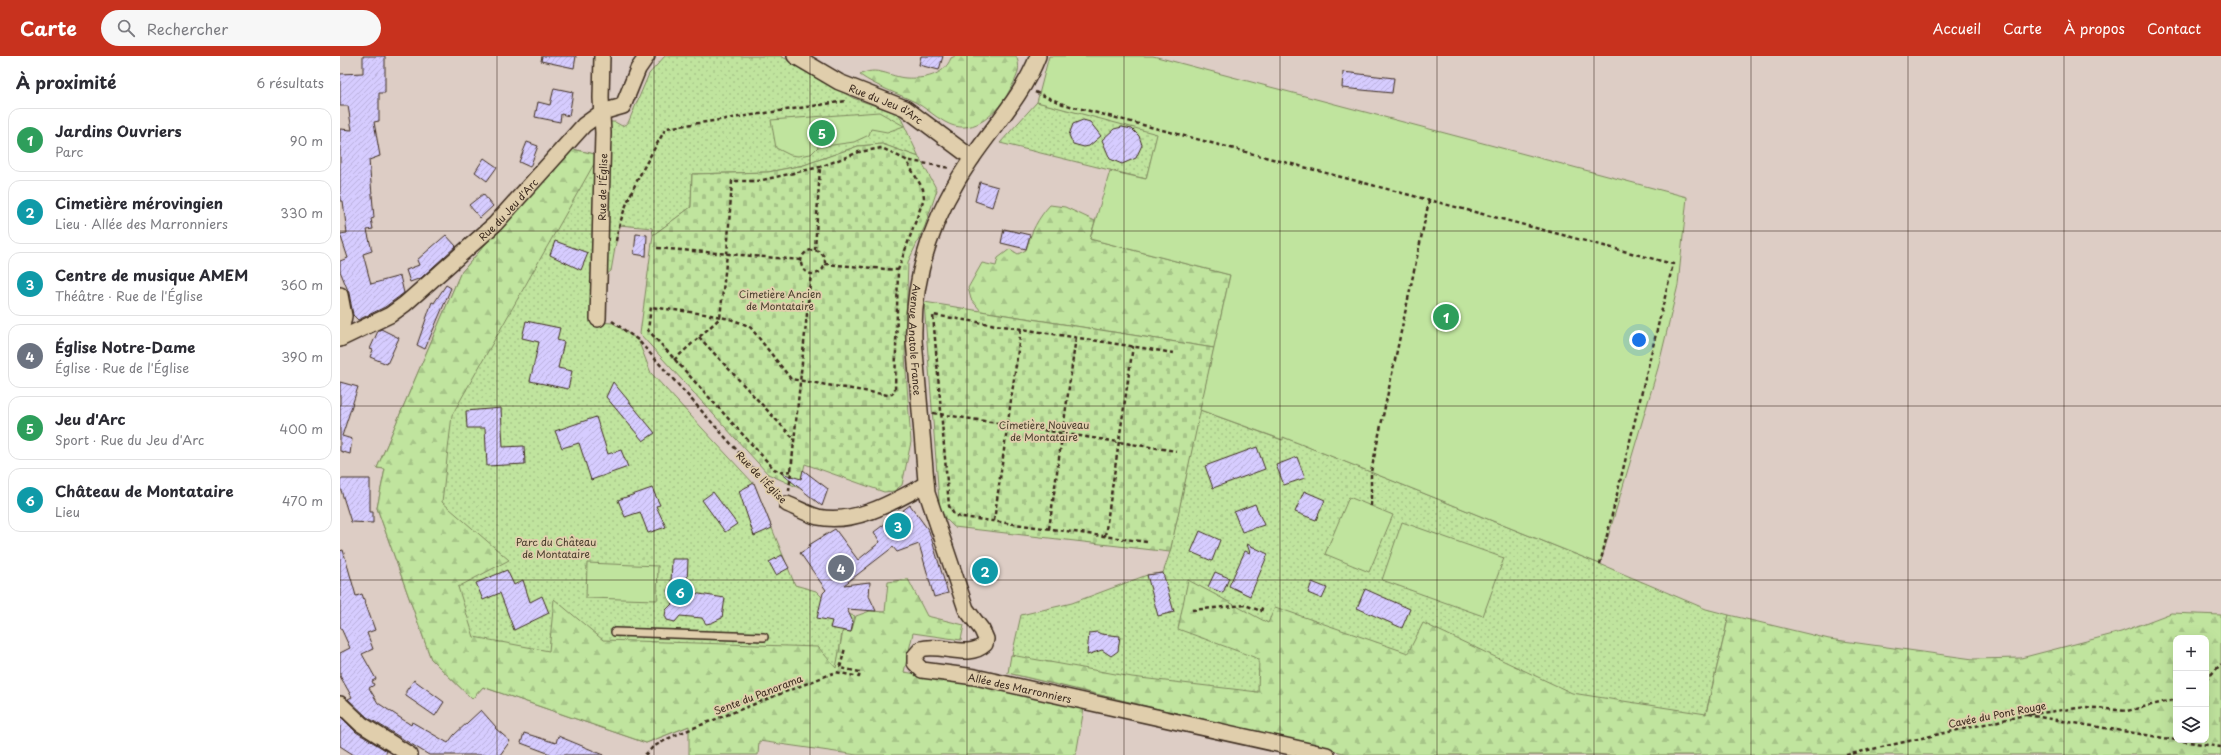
<!DOCTYPE html>
<html lang="fr">
<head>
<meta charset="utf-8">
<style>
  body { margin:0; font-family:"Playpen Sans",sans-serif; background:#f7f7f7; color:#2b2b33 }
  .controls { position:absolute; right:12px; bottom:12px; display:grid; overflow:hidden; border-radius:8px; box-shadow:0 4px 16px #0002 }
  .controls button { width:36px; height:36px; display:grid; place-items:center; padding:0; border:0; border-bottom:1px solid #e1e1e2; background:#fff; color:#2b2b33; font:20px sans-serif }
  .you { position:absolute; left:1299px; top:284px; width:14px; height:14px; margin:-10px; border:3px solid #fff; border-radius:50%; background:#1a73e8; box-shadow:0 0 0 6px #1a73e833 }
  .badge { display:grid; place-items:center; width:26px; height:26px; border-radius:50%; background:#c8321e; color:#fff; font-size:13px; font-weight:700 }
  .pin { position:absolute; translate:-50% -50%; border:2px solid #fff; box-shadow:0 1px 4px #0006 }
  .list { margin:0; padding:0; list-style:none }
  h2 { display:flex; justify-content:space-between; align-items:center; height:52px; margin:0; padding:0 16px; font-size:17px }
  h2 small { font-size:13px; font-weight:400; color:#7c7c81 }
  .list li { display:grid; grid-template-columns:26px 1fr auto; gap:12px; align-items:center; box-sizing:border-box; height:64px; margin:0 8px 8px; padding:0 8px; border:1px solid #e1e1e2; border-radius:12px }
  .list b { display:block; font-size:15px; white-space:nowrap }
  .list p { margin:0; font-size:13px; white-space:nowrap; color:#7c7c81 }
  .list em { font-size:13px; font-style:normal; color:#7c7c81 }
  .icon { flex:none; width:22px; height:22px; fill:none; stroke:currentColor; stroke-width:2; stroke-linecap:round; stroke-linejoin:round }
  .map { position:relative; flex:none; width:1881px; height:699px; overflow:hidden }
  header { display:flex; align-items:center; gap:24px; box-sizing:border-box; height:56px; padding:0 20px; background:#c8321e; color:#fff }
  header strong { font-size:19px }
  nav { display:flex; gap:22px; margin-inline-start:auto; font-size:14px }
  .search { width:280px; height:36px; background:#f7f7f7; display:flex; align-items:center; gap:10px; box-sizing:border-box; padding:0 14px; border-radius:22px; color:#7c7c81; font-size:15px }
  main { display:flex }
  aside { flex:1; background:#fff }
  .map>svg:first-child { display:block }
</style>
</head>
<body>
<header>
<strong>Carte</strong>
<div class="search"><svg class="icon" aria-label="search" viewBox="0 0 24 24"><circle cx="10" cy="10" r="6"/><path d="M15 15l6 6"/></svg>Rechercher</div>
<nav><a>Accueil</a><a>Carte</a><a>À propos</a><a>Contact</a></nav>
</header>
<main>
<aside>
<h2>À proximité<small>6 résultats</small></h2>
<ul class="list">
<li><span class="badge" style="background:#2e9e5b">1</span><div><b>Jardins Ouvriers</b><p>Parc</p></div><em>90 m</em></li>
<li><span class="badge" style="background:#0f9aa8">2</span><div><b>Cimetière mérovingien</b><p>Lieu · Allée des Marronniers</p></div><em>330 m</em></li>
<li><span class="badge" style="background:#0f9aa8">3</span><div><b>Centre de musique AMEM</b><p>Théâtre · Rue de l'Église</p></div><em>360 m</em></li>
<li><span class="badge" style="background:#6b7280">4</span><div><b>Église Notre-Dame</b><p>Église · Rue de l'Église</p></div><em>390 m</em></li>
<li><span class="badge" style="background:#2e9e5b">5</span><div><b>Jeu d'Arc</b><p>Sport · Rue du Jeu d'Arc</p></div><em>400 m</em></li>
<li><span class="badge" style="background:#0f9aa8">6</span><div><b>Château de Montataire</b><p>Lieu</p></div><em>470 m</em></li>
</ul>
</aside>
<div class="map">
<svg width="1881" height="699" viewBox="0 0 1881 699">
  <defs>
    <pattern id="grass-dots" width="8" height="8" patternUnits="userSpaceOnUse"><rect width="8" height="8" fill="#c0e49e"/><path d="M2 2h.1M6 6h.1" fill="none" stroke="#a6c488" stroke-width="1.8" stroke-linecap="round"/></pattern>
    <pattern id="forest-firs" width="22" height="20" patternUnits="userSpaceOnUse"><rect width="22" height="20" fill="#c0e49e"/><path d="M5 1l3.5 6h-7zM16 11l3.5 6h-7z" fill="#a6c488"/></pattern>
    <pattern id="cemetery-stones" width="16" height="16" patternUnits="userSpaceOnUse"><rect width="16" height="16" fill="#c0e49e"/><path d="M2 7V4a2 2 0 0 1 4 0v3zM10 15v-3a2 2 0 0 1 4 0v3z" fill="#a6c488"/></pattern>
    <pattern id="building-hatch" width="6" height="6" patternUnits="userSpaceOnUse"><rect width="6" height="6" fill="#d6ccff"/><path d="M-1 1l2-2M0 6l6-6M5 7l2-2" fill="none" stroke="#b9afda"/></pattern>
  </defs>
  <rect width="100%" height="100%" fill="#ddcdc5"/>
  <filter id="ink" filterUnits="userSpaceOnUse"><feTurbulence type="fractalNoise" baseFrequency=".025" numOctaves="2"/><feDisplacementMap in="SourceGraphic" scale="8" xChannelSelector="R" yChannelSelector="G"/><feConvolveMatrix kernelMatrix="1 2 1 2 8 2 1 2 1" color-interpolation-filters="sRGB"/></filter>
  <g filter="url(#ink)">
    <path fill="url(#grass-dots)" stroke="#7e875e" d="M 325,0 L 441,0 L 513,42 L 559,58 L 579,101 L 542,88 L 518,90 L 464,109 L 428,116 L 352,118 L 351,151 L 313,179 L 312,172 L 279,169 L 271,215 L 256,227 L 254,266 L 273,267 L 298,284 L 311,317 L 414,428 L 455,529 L 476,535 L 496,555 L 515,560 L 511,576 L 502,576 L 497,612 L 306,687 L 143,631 L 132,643 L 91,603 L 37,452 L 45,413 L 37,412 L 120,218 L 228,92 L 259,99 L 270,66 L 275,66 L 282,70 L 288,67 L 309,18 Z
      M 697,46 L 818,77 L 806,123 L 660,87 Z
      M 860,354 L 942,384 L 943,381 L 946,382 L 1260,508 L 1366,553 L 1389,559 L 1356,699 L 1012,699 L 668,617 L 681,559 L 732,547 L 807,519 L 823,517 L 830,496 Z"/>
    <path fill="url(#forest-firs)" stroke="#7e875e" fill-rule="evenodd" d="M 615,0 L 676,0 C 683,15 674,25 667,39 C 654,60 631,81 605,66 C 594,60 586,52 575,46 C 557,37 537,31 520,19 C 536,9 550,21 566,22 C 584,23 604,20 611,2 Z
      M 228,92 L 259,99 L 112,359 L 102,446 L 169,504 L 118,531 L 134,581 L 209,595 L 214,543 L 263,584 L 478,591 L 496,612 L 503,575 L 511,576 L 516,560 L 530,555 L 545,556 L 548,526 L 568,523 L 587,560 L 624,569 L 621,584 L 573,577 L 564,616 L 633,627 L 744,652 L 736,699 L 517,699 L 419,685 L 418,699 L 349,699 L 349,670 L 306,687 L 143,631 L 132,643 L 91,603 L 37,452 L 45,413 L 37,412 L 120,218 Z
      M 710,149 L 725,151 L 755,165 L 750,183 L 890,219 L 874,292 L 641,255 L 631,243 L 628,232 L 642,207 L 656,210 L 658,202 L 670,193 L 678,198 L 686,194 C 691,176 698,162 710,149 Z
      M 848,524 L 928,567 L 935,551 L 1068,597 L 1083,567 L 1232,637 L 1366,658 L 1389,559 L 1489,583 L 1633,603 L 1681,602 L 1781,576 L 1831,557 L 1881,559 L 1881,699 L 1012,699 L 668,617 L 671,599 L 792,621 L 918,636 L 919,603 L 838,573 ZM 1836,582 L 1866,582 L 1866,684 L 1836,684 Z"/>
    <path fill="url(#cemetery-stones)" stroke="#7e875e" d="M 542,88 L 579,101 L 597,134 L 585,170 L 568,206 L 565,300 L 571,386 L 562,429 L 554,435 L 544,436 L 465,408 L 459,432 L 428,418 L 300,278 L 313,179 L 351,151 L 352,118 L 428,116 L 464,109 L 518,90 Z
      M 584,246 L 874,292 L 830,496 L 614,471 L 600,457 Z"/>
    <path fill="#c0e49e" stroke="#7e875e" d="M 709,0 L 813,0 L 1347,141 L 1338,229 L 1318,312 L 1260,508 L 943,381 L 943,384 L 860,354 L 890,219 L 750,183 L 770,115 L 806,123 L 817,78 L 697,46 Z
      M 539,56 L 564,70 L 547,76 L 531,73 L 529,79 L 514,86 L 478,91 L 471,98 L 458,100 L 450,99 L 436,92 L 431,64 Z
      M 1009,441 L 1053,459 L 1029,516 L 985,498 Z
      M 1062,466 L 1164,502 L 1143,560 L 1042,524 Z
      M 247,507 L 318,510 L 317,544 L 246,542 Z"/>
    <path fill="url(#building-hatch)" stroke="#3b2a1e" d="M 23,0 L 45,0 L 45,37 L 39,37 L 39,65 L 34,66 L 40,100 L 29,104 L 34,162 L 31,163 L 33,173 L 27,174 L 32,195 L 23,198 L 31,228 L 60,220 L 64,237 L 45,251 L 18,264 L 13,259 L 9,237 L 0,215 L 0,205 L 8,202 L 0,178 L 7,177 L 3,145 L 0,145 L 0,73 L 12,74 L 8,50 L 0,50 L 0,18 L 23,17 Z
      M 202,0 L 236,0 L 234,12 L 201,5 Z
      M 581,0 L 603,0 L 599,14 L 579,9 Z
      M 1003,16 L 1054,22 L 1052,37 L 1002,32 Z
      M 214,32 L 233,36 L 229,60 L 221,58 L 220,66 L 195,61 L 198,46 L 210,49 Z
      M 743,64 L 750,66 L 761,80 L 749,90 L 744,91 L 733,88 L 729,79 L 733,68 Z
      M 782,71 L 792,73 L 799,80 L 802,89 L 796,102 L 782,108 L 770,103 L 762,84 L 774,73 Z
      M 187,86 L 198,90 L 190,111 L 179,106 Z
      M 144,102 L 157,111 L 147,125 L 135,116 Z
      M 640,126 L 658,131 L 652,151 L 635,145 Z
      M 143,138 L 153,150 L 140,162 L 129,149 Z
      M 664,173 L 690,179 L 686,193 L 661,187 Z
      M 296,178 L 307,179 L 306,200 L 294,198 Z
      M 106,179 L 116,190 L 81,222 L 70,226 L 66,214 L 79,209 L 77,204 Z
      M 215,185 L 248,197 L 241,214 L 210,199 Z
      M 106,229 L 111,232 L 85,293 L 77,289 L 92,246 L 94,247 Z
      M 186,265 L 220,272 L 217,284 L 224,286 L 218,312 L 232,315 L 228,333 L 190,325 L 199,286 L 182,282 Z
      M 41,273 L 59,282 L 47,308 L 30,301 L 33,294 L 30,293 L 38,275 Z
      M 0,326 L 18,331 L 2,380 L 12,383 L 10,398 L 0,395 Z
      M 273,326 L 315,377 L 303,385 L 266,341 Z
      M 161,352 L 163,391 L 184,390 L 185,408 L 147,410 L 145,372 L 127,372 L 126,355 Z
      M 256,361 L 268,398 L 281,394 L 288,411 L 251,424 L 239,387 L 222,392 L 215,375 Z
      M 917,391 L 925,413 L 873,432 L 865,410 Z
      M 957,401 L 965,422 L 944,429 L 936,409 Z
      M 463,414 L 488,433 L 482,450 L 441,417 L 461,423 Z
      M 0,423 L 30,423 L 30,456 L 33,456 L 33,467 L 11,466 L 0,431 Z
      M 414,427 L 432,472 L 414,480 L 399,435 Z
      M 312,432 L 320,449 L 316,450 L 326,471 L 308,477 L 300,456 L 285,461 L 278,444 Z
      M 964,435 L 985,444 L 976,464 L 955,456 Z
      M 373,436 L 397,468 L 385,476 L 362,444 Z
      M 915,448 L 924,469 L 902,476 L 894,456 Z
      M 570,449 L 589,475 L 608,537 L 594,541 L 579,488 L 557,496 L 553,491 L 504,529 L 530,526 L 529,540 L 536,555 L 507,553 L 513,566 L 511,576 L 490,572 L 492,565 L 477,562 L 483,537 L 486,534 L 460,497 L 470,491 L 469,489 L 495,473 L 518,504 L 540,486 L 534,476 Z
      M 860,475 L 880,484 L 872,505 L 851,496 Z
      M 907,488 L 928,498 L 910,540 L 889,530 L 905,495 L 910,497 Z
      M 3,494 L 16,540 L 22,538 L 35,574 L 27,577 L 33,593 L 22,598 L 36,623 L 32,625 L 34,629 L 29,632 L 38,647 L 71,669 L 72,666 L 108,687 L 114,679 L 141,654 L 156,671 L 155,672 L 170,685 L 160,699 L 89,699 L 27,661 L 8,643 L 12,641 L 0,620 L 0,597 L 10,592 L 0,570 L 0,495 Z
      M 442,499 L 449,512 L 436,519 L 429,506 Z
      M 332,503 L 348,503 L 347,529 L 354,529 L 353,537 L 385,542 L 382,562 L 371,567 L 366,568 L 362,562 L 340,560 L 335,566 L 327,564 L 325,560 L 326,554 L 335,545 L 328,539 L 327,535 L 331,528 Z
      M 167,514 L 174,529 L 183,524 L 190,546 L 202,540 L 209,557 L 174,574 L 160,537 L 143,544 L 136,527 Z
      M 875,516 L 889,522 L 883,537 L 868,531 Z
      M 823,517 L 834,556 L 818,560 L 807,519 Z
      M 972,526 L 987,532 L 982,543 L 968,537 Z
      M 1025,533 L 1070,553 L 1062,572 L 1017,552 Z
      M 757,576 L 761,578 L 780,580 L 778,595 L 771,600 L 762,594 L 747,599 L 749,577 Z
      M 74,624 L 104,646 L 95,660 L 66,640 L 66,635 Z
      M 0,660 L 16,676 L 47,695 L 45,699 L 14,699 L 0,690 Z
      M 184,677 L 216,687 L 218,680 L 264,699 L 213,699 L 181,687 Z"/>
    <g fill="none" stroke-linecap="round" stroke-linejoin="round">
      <g stroke="#3b2a1e" stroke-width="10">
        <path id="service" d="M 275,576 L 424,581"/>
      </g>
      <g stroke="#3b2a1e" stroke-width="18">
        <g id="minor">
          <path id="s1" d="M 455,0 L 499,26 L 565,52 L 632,102"/>
          <path id="s2" d="M 698,0 C 683,39 656,67 632,102 C 595,155 572,218 574,284 L 587,437 L 626,553 L 642,574 L 646,583 L 645,588 C 628,604 601,587 581,593 L 575,600 L 575,607 L 582,614 L 635,621 L 987,699"/>
          <path d="M 0,239 L 4,260 L 0,281"/>
          <path id="s3" d="M 258,263 L 263,77 L 261,42 L 262,0"/>
          <path id="s4" d="M 0,283 L 50,259 L 65,248 L 155,168 L 244,69 L 262,56 L 283,50 L 298,13 L 307,0"/>
          <path d="M 447,448 C 457,452 467,458 478,461 C 515,469 555,445 586,428"/>
          <path d="M 0,648 L 21,668 L 70,699"/>
        </g>
      </g>
      <path stroke="#3b2a1e" stroke-width="2.5" stroke-dasharray="4 3" stroke-linecap="butt" d="M 695,36 L 723,48 L 1333,208 L 1260,508
        M 276,185 C 283,144 306,108 326,72 L 506,45
        M 317,192 L 461,204
        M461 206a12 12 0 1 1 24 0a12 12 0 1 1-24 0Z
        M 475,194 L 480,111
        M 485,208 L 558,214
        M 272,265 L 298,284 L 437,439
        M 359,281 L 454,383
        M 334,304 L 380,262 L 387,198 L 392,125 L 418,125 L 480,111 L 519,96 L 542,92 L 566,104 L 610,112
        M 593,357 L 836,395
        M 451,415 L 441,416 L 434,413 L 308,274 L 311,251 C 336,255 391,258 411,272 L 451,323 L 548,339 L 552,338 L 555,334 L 558,214 L 584,142 L 583,133 L 566,104
        M 449,435 L 471,218
        M 1031,450 L 1031,416 L 1089,145
        M 654,465 L 681,273
        M 709,473 L 736,281
        M 765,480 L 793,290
        M 807,486 L 615,460 L 609,450 L 593,259 L 834,297
        M 852,554 L 905,549 L 921,555 L 923,549
        M 1866,624 L 1881,608
        M 1687,659 L 1836,684
        M 1836,684 L 1881,691
        M 305,699 L 313,691 L 333,680 L 496,616 L 519,621 L 520,616 L 500,612 L 505,592
        M 1506,699 L 1685,659 L 1746,651 L 1787,655 L 1836,643"/>
      <use href="#service" stroke="#e0ceac" stroke-width="7"/>
      <use href="#minor" stroke="#e0ceac" stroke-width="15"/>
    </g>
  </g>
  <path fill="none" stroke="#3b2a1e" stroke-width="1" stroke-opacity="0.55" d="M 157,0 L 157,699M 314,0 L 314,699M 470,0 L 470,699M 627,0 L 627,699M 784,0 L 784,699M 940,0 L 940,699M 1097,0 L 1097,699M 1254,0 L 1254,699M 1411,0 L 1411,699M 1568,0 L 1568,699M 1724,0 L 1724,699M 0,175 L 1881,175M 0,350 L 1881,350M 0,524 L 1881,524"/>
  <g text-anchor="middle" dominant-baseline="central" stroke-width="3.5" stroke-linejoin="round" paint-order="stroke">
    <g font-size="10" fill="#3b2a1e" stroke="#e0ceac">
      <text stroke="none"><textPath href="#s1" startOffset="103">Rue du Jeu d'Arc</textPath></text>
      <text stroke="none"><textPath href="#s3" startOffset="132">Rue de l'Église</textPath></text>
      <text stroke="none"><textPath href="#s4" startOffset="214">Rue du Jeu d'Arc</textPath></text>
      <text stroke="none"><textPath href="#s2" startOffset="316">Avenue Anatole France</textPath></text>
      <text transform="translate(422 421) rotate(46)">Rue de l'Église</text>
      <text stroke="none"><textPath href="#s2" startOffset="825">Allée des Marronniers</textPath></text>
      <text transform="translate(418 638) rotate(-21)">Sente du Panorama</text>
      <text transform="translate(1657 658) rotate(-11)">Cavée du Pont Rouge</text>
    </g>
    <g font-size="10" fill="#483d2b" stroke="#e0ceac">
      <text x="440" y="237">Cimetière Ancien<tspan x="440" dy="12">de Montataire</tspan></text>
      <text x="704" y="368">Cimetière Nouveau<tspan x="704" dy="12">de Montataire</tspan></text>
      <text x="216" y="485">Parc du Château<tspan x="216" dy="12">de Montataire</tspan></text>
    </g>
  </g>
</svg>
<div class="controls">
<button>+</button>
<button>−</button>
<button><svg class="icon" aria-label="layers" viewBox="0 0 24 24"><path d="M12 4l9 5-9 5-9-5zM3 14l9 5 9-5"/></svg></button>
</div>
<div class="you"></div>
<div class="pin badge" style="left:1106px;top:261px;background:#2e9e5b">1</div>
<div class="pin badge" style="left:645px;top:515px;background:#0f9aa8">2</div>
<div class="pin badge" style="left:558px;top:470px;background:#0f9aa8">3</div>
<div class="pin badge" style="left:501px;top:512px;background:#6b7280">4</div>
<div class="pin badge" style="left:482px;top:77px;background:#2e9e5b">5</div>
<div class="pin badge" style="left:340px;top:536px;background:#0f9aa8">6</div>
</div>
</main>
</body>
</html>
